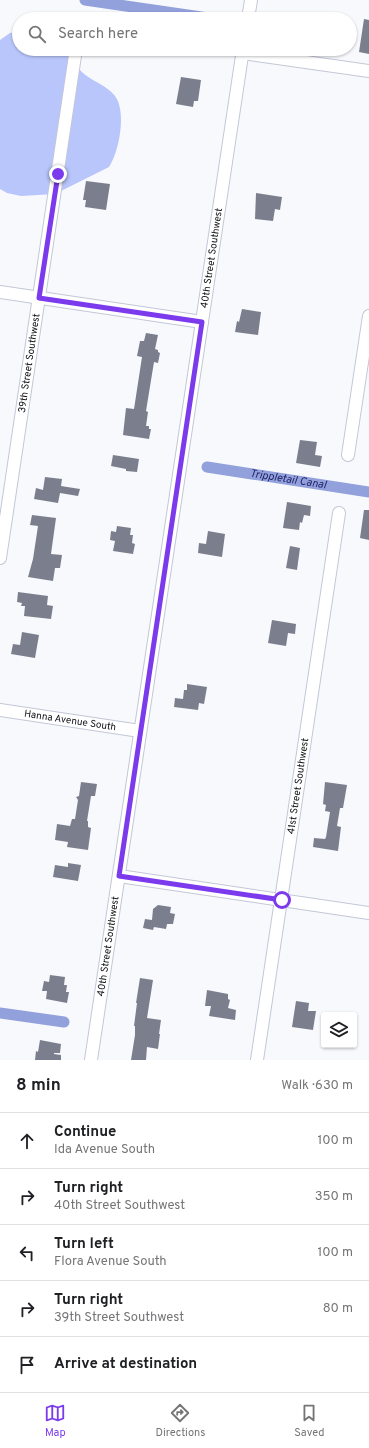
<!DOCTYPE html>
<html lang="en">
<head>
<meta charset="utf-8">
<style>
  body { margin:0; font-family:Overpass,sans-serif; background:#f6f6f6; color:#202124 }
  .controls { position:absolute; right:12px; bottom:12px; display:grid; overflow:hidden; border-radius:4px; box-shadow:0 1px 3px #0004 }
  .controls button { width:36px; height:36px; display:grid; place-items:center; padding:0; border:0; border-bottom:1px solid #e0e0e0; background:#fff; color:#202124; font:20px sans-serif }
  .stop { position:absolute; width:12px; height:12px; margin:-9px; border:3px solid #7c3aed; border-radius:50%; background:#fff }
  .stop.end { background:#7c3aed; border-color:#fff; box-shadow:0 1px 4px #0008 }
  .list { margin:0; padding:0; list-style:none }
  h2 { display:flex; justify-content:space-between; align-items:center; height:52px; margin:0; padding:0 16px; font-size:17px }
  h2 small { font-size:13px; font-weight:400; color:#757577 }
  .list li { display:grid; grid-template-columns:26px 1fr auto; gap:12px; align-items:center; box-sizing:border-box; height:56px; padding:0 16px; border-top:1px solid #e0e0e0 }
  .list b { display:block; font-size:15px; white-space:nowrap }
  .list p { margin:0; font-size:13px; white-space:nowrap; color:#757577 }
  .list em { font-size:13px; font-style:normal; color:#757577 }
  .icon { flex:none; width:22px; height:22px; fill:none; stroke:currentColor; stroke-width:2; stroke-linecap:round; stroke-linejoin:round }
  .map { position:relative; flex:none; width:369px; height:1060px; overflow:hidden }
  .search { position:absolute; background:#fff; box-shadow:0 1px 3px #0004; left:12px; right:12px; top:12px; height:44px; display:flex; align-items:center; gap:10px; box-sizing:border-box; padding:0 14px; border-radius:22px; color:#757577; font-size:15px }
  .sheet { height:332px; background:#fff }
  nav { display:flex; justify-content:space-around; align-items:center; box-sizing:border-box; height:56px; border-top:1px solid #e0e0e0; background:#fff; font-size:11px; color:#757577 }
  nav a { display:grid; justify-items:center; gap:2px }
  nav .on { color:#7c3aed }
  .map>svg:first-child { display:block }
</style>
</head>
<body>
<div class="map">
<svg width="369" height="1060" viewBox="0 0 369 1060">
  <rect width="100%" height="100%" fill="#f8f9fc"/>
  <path fill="#b9c6fc" d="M 19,31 L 19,49 L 66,49 C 71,56 75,66 82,72 C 91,81 107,85 115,96 C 127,112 119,152 109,167 L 55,194 L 21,196 L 7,193 L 0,189 L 0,40 L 10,33 Z"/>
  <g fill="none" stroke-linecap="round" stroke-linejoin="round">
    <g stroke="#92a0dc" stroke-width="11">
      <path d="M 85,0 L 215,19"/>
      <path id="s1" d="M 207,467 L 369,492"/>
      <path d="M 0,1013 L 64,1022"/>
    </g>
  </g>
  <path fill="#7b7f8d" d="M 364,19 L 369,20 L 369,54 L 359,52 Z
    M 181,77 L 201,80 L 198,101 L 194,101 L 193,107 L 176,104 Z
    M 86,181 L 110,184 L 106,210 L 85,207 L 86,200 L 83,200 Z
    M 256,193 L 282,197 L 280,210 L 275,209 L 273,221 L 255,219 Z
    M 242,309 L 261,312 L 258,335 L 235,332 L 237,321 L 239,322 Z
    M 146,333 L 158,335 L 155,349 L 158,350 L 158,352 L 160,353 L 158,363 L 154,362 L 146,411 L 148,412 L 146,426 L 149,426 L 149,429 L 151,429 L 149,439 L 123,435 L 126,408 L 134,409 L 142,357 L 137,356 L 140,341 L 144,341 Z
    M 300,440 L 317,442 L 315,455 L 322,456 L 320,467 L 296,463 Z
    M 113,455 L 139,459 L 137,472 L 126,471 L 126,469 L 111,466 Z
    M 45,477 L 62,479 L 61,486 L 80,489 L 78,496 L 60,493 L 58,503 L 34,499 L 36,488 L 43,490 Z
    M 287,502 L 311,506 L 310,516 L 304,515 L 302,523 L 300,522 L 299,530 L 283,528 Z
    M 364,510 L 369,510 L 369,540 L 360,538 Z
    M 32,515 L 56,518 L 51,554 L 62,555 L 60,568 L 55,568 L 53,581 L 28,577 L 33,559 L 38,526 L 30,525 Z
    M 117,526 L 131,528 L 130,535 L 133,535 L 132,543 L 135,544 L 133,554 L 113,551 L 115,541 L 110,540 L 111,531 L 116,532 Z
    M 208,531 L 225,534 L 222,557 L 198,553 L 199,543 L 206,544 Z
    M 290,546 L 300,548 L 297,570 L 286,568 Z
    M 18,592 L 48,596 L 47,605 L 53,606 L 51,619 L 24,616 L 25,606 L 21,606 L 22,603 L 17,602 Z
    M 272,620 L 296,624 L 295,634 L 288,633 L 286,646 L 268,643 Z
    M 22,632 L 39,635 L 35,658 L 11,654 L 13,644 L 20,645 Z
    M 187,684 L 207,687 L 204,704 L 199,703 L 198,710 L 174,707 L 175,698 L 183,699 L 184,690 L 187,690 Z
    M 81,782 L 97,784 L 95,796 L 91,796 L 87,821 L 88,821 L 88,827 L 91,828 L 88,850 L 67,847 L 68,842 L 55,840 L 57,824 L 70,826 L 72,819 L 75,819 L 78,800 L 76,797 L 79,796 Z
    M 325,782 L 347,785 L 343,808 L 340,808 L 337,826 L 341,827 L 338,851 L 313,847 L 314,838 L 325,839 L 326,837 L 330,812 L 325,811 L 326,805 L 323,804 Z
    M 68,863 L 81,865 L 78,881 L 53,877 L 55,865 L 68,867 Z
    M 158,905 L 171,907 L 170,913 L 175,914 L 173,924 L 167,924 L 166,929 L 154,927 L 153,930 L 143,928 L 145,919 L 152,920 L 153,909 Z
    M 50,975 L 65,977 L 64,985 L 67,985 L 66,992 L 69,992 L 67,1003 L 46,999 L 47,991 L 42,991 L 44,981 L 49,982 Z
    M 140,978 L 153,980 L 147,1018 L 161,1020 L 159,1034 L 160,1034 L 158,1049 L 147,1047 L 146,1060 L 131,1060 L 135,1035 L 135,1026 L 134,1026 L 137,1003 L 136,1003 Z
    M 207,990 L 228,994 L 228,999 L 230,1000 L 228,1008 L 236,1010 L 235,1020 L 209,1016 L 211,1006 L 205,1006 Z
    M 296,1001 L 309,1003 L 308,1011 L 316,1011 L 313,1030 L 292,1027 Z
    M 40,1040 L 61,1044 L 60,1053 L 54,1053 L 54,1054 L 61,1055 L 61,1060 L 35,1060 L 36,1051 L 38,1052 Z"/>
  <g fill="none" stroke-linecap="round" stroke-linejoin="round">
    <g stroke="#c3c7d7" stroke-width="14">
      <g id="minor">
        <path d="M 248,19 L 251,0"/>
        <path d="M 243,53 L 369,71"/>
        <path d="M 0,292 L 202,322"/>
        <path d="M 348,455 L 369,316"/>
        <path id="s2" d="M 0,558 L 76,49"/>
        <path id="s3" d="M 0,710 L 140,731"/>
        <path d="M 119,876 L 369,913"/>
        <path id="s4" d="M 91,1060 L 243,49"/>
        <path id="s5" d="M 257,1060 L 339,513"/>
      </g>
    </g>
    <use href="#minor" stroke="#fff" stroke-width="12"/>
  </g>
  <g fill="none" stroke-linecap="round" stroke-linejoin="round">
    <path stroke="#7c3aed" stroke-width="5" d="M 58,174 L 39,298 L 202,322 L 119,876 L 282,900"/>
  </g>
  <g text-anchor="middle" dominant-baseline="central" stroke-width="3" stroke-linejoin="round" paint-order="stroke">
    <g font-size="10" fill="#101116" stroke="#f8f9fc">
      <text stroke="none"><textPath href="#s4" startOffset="811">40th Street Southwest</textPath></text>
      <text stroke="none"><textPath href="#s2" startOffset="197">39th Street Southwest</textPath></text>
      <text stroke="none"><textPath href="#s3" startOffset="71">Hanna Avenue South</textPath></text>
      <text stroke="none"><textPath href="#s5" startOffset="277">41st Street Southwest</textPath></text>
      <text stroke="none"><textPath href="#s4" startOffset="115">40th Street Southwest</textPath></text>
    </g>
    <g font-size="11" font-style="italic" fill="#1f2368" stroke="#f8f9fc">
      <text stroke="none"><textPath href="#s1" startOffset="82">Trippletail Canal</textPath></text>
    </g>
  </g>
</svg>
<div class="controls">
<button><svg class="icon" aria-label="layers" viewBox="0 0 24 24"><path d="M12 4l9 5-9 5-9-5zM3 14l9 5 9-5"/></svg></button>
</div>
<div class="stop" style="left:282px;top:900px"></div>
<div class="stop end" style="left:58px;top:174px"></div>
<div class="search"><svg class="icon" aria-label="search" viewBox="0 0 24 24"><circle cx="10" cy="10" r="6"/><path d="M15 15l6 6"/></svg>Search here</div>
</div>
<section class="sheet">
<h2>8 min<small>Walk · 630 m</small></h2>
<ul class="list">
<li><svg class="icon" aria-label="ahead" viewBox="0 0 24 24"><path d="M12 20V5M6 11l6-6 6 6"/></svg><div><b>Continue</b><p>Ida Avenue South</p></div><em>100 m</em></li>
<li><svg class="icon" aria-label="right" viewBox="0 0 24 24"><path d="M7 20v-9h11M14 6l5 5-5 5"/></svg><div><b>Turn right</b><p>40th Street Southwest</p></div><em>350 m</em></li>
<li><svg class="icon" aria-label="left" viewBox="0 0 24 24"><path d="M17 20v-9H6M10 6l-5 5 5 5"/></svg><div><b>Turn left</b><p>Flora Avenue South</p></div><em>100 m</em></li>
<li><svg class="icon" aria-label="right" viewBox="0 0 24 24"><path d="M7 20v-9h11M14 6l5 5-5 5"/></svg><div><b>Turn right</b><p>39th Street Southwest</p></div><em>80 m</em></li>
<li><svg class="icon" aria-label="arrive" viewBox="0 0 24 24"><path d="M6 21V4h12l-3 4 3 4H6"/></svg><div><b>Arrive at destination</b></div></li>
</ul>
</section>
<nav>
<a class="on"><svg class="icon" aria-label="map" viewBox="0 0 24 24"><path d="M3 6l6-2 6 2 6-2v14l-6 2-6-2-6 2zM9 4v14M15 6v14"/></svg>Map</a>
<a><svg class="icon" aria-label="directions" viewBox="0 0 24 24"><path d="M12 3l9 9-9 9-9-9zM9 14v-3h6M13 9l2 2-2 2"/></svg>Directions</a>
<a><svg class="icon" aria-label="saved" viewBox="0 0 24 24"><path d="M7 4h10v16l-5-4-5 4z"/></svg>Saved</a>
</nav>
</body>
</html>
